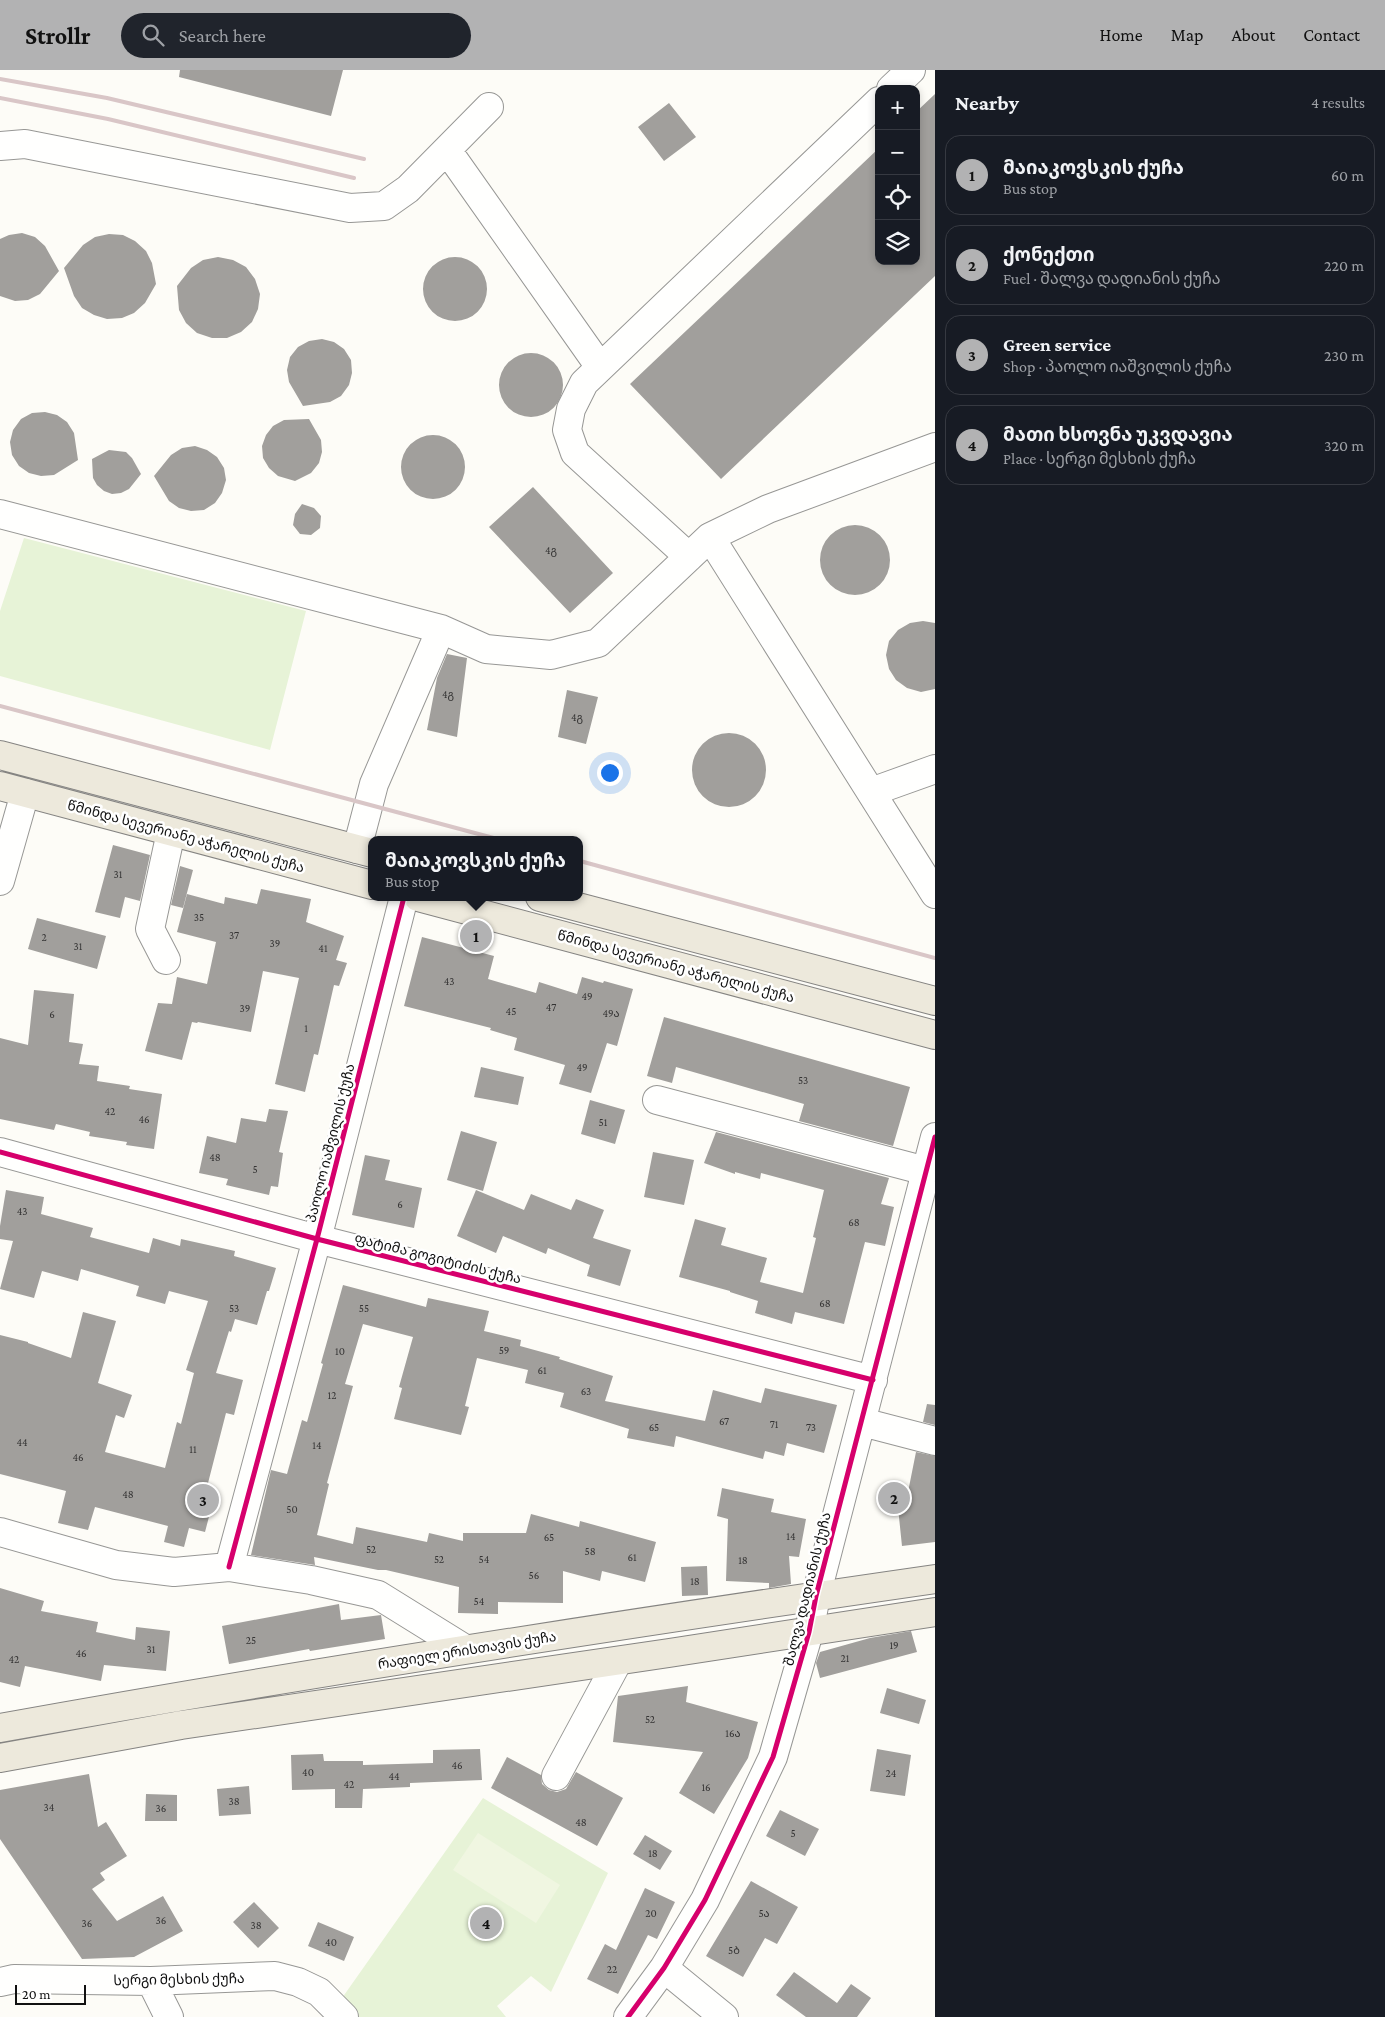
<!DOCTYPE html>
<html lang="en">
<head>
<meta charset="utf-8">
<style>
  body { margin:0; font-family:"Crimson Pro","Noto Sans Georgian",serif; background:#20242c; color:#f1f3f6 }
  .controls { position:absolute; right:15px; top:15px; display:grid; overflow:hidden; border-radius:10px; box-shadow:0 2px 8px #0003 }
  .controls button { width:45px; height:45px; display:grid; place-items:center; padding:0; border:0; border-bottom:1px solid #363941; background:#171b24; color:#f1f3f6; font:25px sans-serif }
  .scale { position:absolute; left:15px; bottom:12px; width:71px; box-sizing:border-box; padding-left:5px; border:2px solid #111; border-top:0; font-size:14px; line-height:18px; white-space:nowrap; color:#111; -webkit-text-stroke:4px #fff; paint-order:stroke }
  .you { position:absolute; left:609px; top:702px; width:18px; height:18px; margin:-12px; border:4px solid #fff; border-radius:50%; background:#1a73e8; box-shadow:0 0 0 8px #1a73e833 }
  .badge { display:grid; place-items:center; width:32px; height:32px; border-radius:50%; background:#b2b2b3; color:#111; font-size:16px; font-weight:700 }
  .pin { position:absolute; translate:-50% -50%; border:2px solid #fff; box-shadow:0 1px 5px #0006 }
  .popup { position:absolute; left:368px; top:766px; width:215px; height:65px; box-sizing:border-box; display:grid; place-content:center; border-radius:10px; background:#171b24; filter:drop-shadow(0 1px 4px #0005); font-size:16px; white-space:nowrap; color:#9ea1a6 }
  .popup b { font-size:19px; color:#f1f3f6 }
  .popup::after { content:''; position:absolute; left:50%; top:100%; margin-left:-10px; border:10px solid transparent; border-top-color:#171b24 }
  .list { margin:0; padding:0; list-style:none }
  h2 { display:flex; justify-content:space-between; align-items:center; height:65px; margin:0; padding:0 20px; font-size:21px }
  h2 small { font-size:16px; font-weight:400; color:#9ea1a6 }
  .list li { display:grid; grid-template-columns:32px 1fr auto; gap:15px; align-items:center; box-sizing:border-box; height:80px; margin:0 10px 10px; padding:0 10px; border:1px solid #363941; border-radius:15px }
  .list b { display:block; font-size:19px; white-space:nowrap }
  .list p { margin:0; font-size:16px; white-space:nowrap; color:#9ea1a6 }
  .list em { font-size:16px; font-style:normal; color:#9ea1a6 }
  .icon { flex:none; width:28px; height:28px; fill:none; stroke:currentColor; stroke-width:2; stroke-linecap:round; stroke-linejoin:round }
  .map { position:relative; flex:none; width:935px; height:1947px; overflow:hidden }
  header { display:flex; align-items:center; gap:30px; box-sizing:border-box; height:70px; padding:0 25px; background:#b2b2b3; color:#111 }
  header strong { font-size:24px }
  nav { display:flex; gap:28px; margin-inline-start:auto; font-size:18px }
  .search { width:350px; height:45px; background:#20242c; display:flex; align-items:center; gap:12px; box-sizing:border-box; padding:0 18px; border-radius:28px; color:#9ea1a6; font-size:19px }
  main { display:flex }
  aside { flex:1; background:#171b24 }
  .map>svg:first-child { display:block }
</style>
</head>
<body>
<header>
<strong>Strollr</strong>
<div class="search"><svg class="icon" aria-label="search" viewBox="0 0 24 24"><circle cx="10" cy="10" r="6"/><path d="M15 15l6 6"/></svg>Search here</div>
<nav><a>Home</a><a>Map</a><a>About</a><a>Contact</a></nav>
</header>
<main>
<div class="map">
<svg width="935" height="1947" viewBox="0 0 935 1947">
  <rect width="100%" height="100%" fill="#fdfcf7"/>
  <path fill="#e7f3d7" d="M 24,468 L 306,541 L 270,680 L 0,606 L 0,541 Z
    M 483,1728 L 608,1803 L 551,1922 L 531,1906 L 497,1936 L 506,1947 L 344,1947 L 335,1938 Z"/>
  <path fill="#f0f6e1" d="M 478,1763 L 560,1815 L 536,1853 L 453,1800 Z"/>
  <path fill="#a19f9c" d="M 180,0 L 343,0 L 331,46 L 179,7 Z
    M 935,24 L 935,206 L 721,409 L 630,314 L 879,78 L 879,191 L 916,191 L 916,42 Z
    M 669,33 L 696,67 L 664,91 L 638,57 Z
    M 22,163 L 35,167 L 45,176 L 59,201 L 40,224 L 28,230 L 15,231 L 0,226 L 0,169 L 9,165 Z
    M 109,164 L 123,165 L 135,171 L 146,181 L 152,193 L 156,214 L 145,233 L 134,243 L 122,248 L 107,249 L 94,245 L 82,238 L 74,226 L 64,198 L 83,175 L 95,167 Z
    M423 219a32 32 0 1 1 64 0a32 32 0 1 1-64 0Z
    M 218,187 L 233,190 L 246,197 L 255,209 L 260,224 L 258,239 L 252,252 L 241,262 L 227,268 L 212,268 L 197,263 L 186,253 L 179,240 L 177,216 L 191,198 L 203,190 Z
    M 322,269 L 334,272 L 344,279 L 351,290 L 352,303 L 349,315 L 341,326 L 330,332 L 303,336 L 289,312 L 287,300 L 290,287 L 298,277 L 309,271 Z
    M499 315a32 32 0 1 1 64 0a32 32 0 1 1-64 0Z
    M 45,342 L 57,345 L 67,352 L 74,363 L 78,390 L 54,405 L 41,406 L 29,403 L 19,396 L 12,385 L 10,372 L 13,360 L 21,349 L 32,343 Z
    M 309,349 L 321,370 L 322,382 L 319,393 L 311,403 L 295,411 L 278,406 L 269,398 L 263,388 L 262,376 L 266,365 L 273,356 L 284,350 Z
    M401 397a32 32 0 1 1 64 0a32 32 0 1 1-64 0Z
    M 195,376 L 207,380 L 217,387 L 224,398 L 226,410 L 222,423 L 215,433 L 204,440 L 191,441 L 179,438 L 169,431 L 154,406 L 171,385 L 182,378 Z
    M 109,380 L 126,382 L 132,388 L 141,404 L 129,419 L 121,423 L 112,424 L 104,421 L 97,415 L 93,408 L 92,389 Z
    M 533,417 L 613,503 L 570,543 L 489,457 Z
    M 302,434 L 314,438 L 321,446 L 320,458 L 311,465 L 300,464 L 293,455 L 295,444 Z
    M820 490a35 35 0 1 1 70 0a35 35 0 1 1-70 0Z
    M 923,551 L 935,553 L 935,619 L 921,622 L 907,618 L 896,610 L 889,599 L 886,585 L 889,571 L 898,560 L 910,553 Z
    M 447,584 L 467,588 L 457,667 L 427,660 L 437,608 Z
    M 567,620 L 598,627 L 586,674 L 558,667 Z
    M692 700a37 37 0 1 1 74 0a37 37 0 1 1-74 0Z
    M 113,775 L 150,785 L 140,831 L 125,827 L 120,848 L 95,842 Z
    M 180,796 L 193,800 L 183,838 L 171,835 Z
    M 261,819 L 311,829 L 306,852 L 344,866 L 336,890 L 347,893 L 339,916 L 334,915 L 318,985 L 314,984 L 305,1022 L 275,1014 L 299,908 L 263,901 L 251,962 L 198,952 L 197,953 L 192,952 L 182,990 L 145,981 L 158,933 L 172,934 L 177,907 L 207,914 L 216,872 L 177,862 L 187,824 L 224,834 L 225,827 L 257,834 Z
    M 37,848 L 106,866 L 97,899 L 28,879 Z
    M 422,867 L 494,886 L 488,909 L 536,923 L 539,912 L 577,924 L 582,907 L 603,913 L 604,911 L 633,919 L 617,976 L 607,973 L 591,1023 L 559,1014 L 565,995 L 514,980 L 517,968 L 490,960 L 491,958 L 404,936 Z
    M 34,920 L 74,924 L 69,972 L 83,974 L 79,994 L 99,996 L 97,1011 L 130,1016 L 129,1019 L 162,1024 L 154,1079 L 126,1075 L 127,1072 L 89,1066 L 90,1062 L 56,1054 L 54,1060 L 0,1049 L 0,968 L 28,975 Z
    M 664,947 L 910,1017 L 893,1076 L 799,1051 L 804,1034 L 676,997 L 672,1013 L 647,1006 Z
    M 481,997 L 524,1007 L 518,1035 L 474,1027 Z
    M 590,1030 L 625,1040 L 615,1074 L 581,1064 Z
    M 269,1039 L 288,1041 L 279,1082 L 283,1083 L 278,1117 L 271,1116 L 269,1125 L 226,1115 L 228,1109 L 199,1103 L 207,1066 L 236,1073 L 241,1048 L 266,1052 Z
    M 461,1061 L 497,1072 L 483,1121 L 447,1110 Z
    M 716,1062 L 889,1108 L 881,1134 L 894,1137 L 885,1176 L 865,1172 L 844,1254 L 795,1242 L 792,1254 L 755,1243 L 758,1231 L 730,1222 L 730,1221 L 679,1207 L 695,1149 L 726,1158 L 721,1175 L 767,1188 L 760,1212 L 803,1223 L 816,1168 L 813,1167 L 824,1120 L 761,1103 L 760,1109 L 735,1102 L 735,1104 L 704,1093 Z
    M 653,1082 L 694,1090 L 684,1135 L 644,1127 Z
    M 365,1085 L 390,1090 L 385,1110 L 422,1118 L 414,1158 L 352,1145 Z
    M 6,1120 L 44,1127 L 41,1144 L 93,1158 L 90,1167 L 149,1183 L 153,1168 L 180,1176 L 181,1169 L 235,1181 L 234,1186 L 276,1198 L 269,1221 L 267,1221 L 257,1255 L 235,1249 L 231,1262 L 229,1261 L 216,1303 L 243,1310 L 234,1345 L 226,1343 L 207,1417 L 216,1420 L 205,1462 L 189,1458 L 184,1477 L 164,1472 L 168,1456 L 95,1437 L 88,1460 L 58,1453 L 66,1421 L 0,1404 L 0,1265 L 28,1272 L 28,1273 L 71,1288 L 83,1242 L 116,1251 L 98,1313 L 132,1325 L 124,1348 L 116,1345 L 105,1382 L 165,1398 L 177,1352 L 181,1354 L 194,1303 L 186,1300 L 208,1231 L 169,1221 L 165,1234 L 136,1226 L 139,1216 L 81,1199 L 78,1211 L 42,1201 L 34,1228 L 0,1219 L 13,1171 L 0,1169 L 0,1156 Z
    M 476,1120 L 524,1140 L 531,1124 L 571,1140 L 576,1129 L 604,1140 L 593,1168 L 631,1180 L 620,1216 L 587,1206 L 590,1195 L 548,1178 L 546,1184 L 503,1166 L 496,1183 L 457,1166 Z
    M 343,1215 L 426,1237 L 428,1228 L 489,1241 L 484,1261 L 521,1270 L 520,1276 L 560,1287 L 559,1289 L 613,1306 L 605,1331 L 705,1351 L 713,1320 L 761,1333 L 765,1318 L 837,1335 L 824,1383 L 787,1373 L 784,1386 L 765,1381 L 763,1389 L 676,1366 L 674,1377 L 627,1368 L 629,1359 L 560,1337 L 564,1323 L 525,1313 L 528,1300 L 477,1288 L 465,1336 L 469,1337 L 461,1365 L 394,1349 L 402,1318 L 399,1317 L 413,1267 L 363,1254 L 345,1314 L 353,1316 L 327,1413 L 329,1414 L 317,1465 L 353,1474 L 356,1457 L 427,1472 L 429,1463 L 463,1471 L 463,1463 L 526,1463 L 531,1444 L 579,1457 L 580,1451 L 656,1472 L 645,1512 L 602,1501 L 600,1511 L 563,1501 L 563,1533 L 498,1532 L 498,1544 L 458,1543 L 459,1517 L 386,1500 L 378,1500 L 314,1487 L 315,1495 L 251,1485 L 271,1400 L 287,1404 L 302,1350 L 307,1352 L 323,1294 L 321,1293 Z
    M 927,1334 L 935,1335 L 935,1355 L 923,1352 Z
    M 916,1382 L 935,1386 L 935,1472 L 902,1476 L 897,1428 L 907,1427 Z
    M 722,1418 L 774,1429 L 771,1442 L 806,1449 L 799,1487 L 789,1486 L 791,1514 L 769,1518 L 769,1513 L 726,1511 L 728,1449 L 717,1446 Z
    M 707,1496 L 708,1525 L 682,1526 L 681,1497 Z
    M 0,1518 L 44,1531 L 41,1541 L 98,1552 L 96,1562 L 135,1570 L 136,1557 L 170,1561 L 166,1601 L 104,1595 L 101,1611 L 25,1596 L 20,1617 L 0,1612 Z
    M 339,1534 L 341,1550 L 381,1545 L 385,1569 L 310,1581 L 309,1579 L 229,1594 L 222,1556 Z
    M 911,1561 L 917,1582 L 820,1608 L 816,1593 L 820,1582 L 870,1568 Z
    M 688,1616 L 686,1632 L 758,1652 L 748,1688 L 714,1744 L 679,1723 L 703,1682 L 613,1672 L 618,1626 Z
    M 887,1618 L 926,1630 L 919,1654 L 880,1643 Z
    M 480,1679 L 482,1710 L 410,1713 L 410,1717 L 363,1719 L 362,1738 L 335,1738 L 335,1719 L 292,1720 L 291,1685 L 323,1684 L 324,1691 L 363,1691 L 363,1695 L 433,1693 L 433,1680 Z
    M 877,1679 L 911,1685 L 905,1726 L 870,1721 Z
    M 507,1687 L 541,1705 L 542,1714 L 549,1720 L 557,1722 L 566,1719 L 576,1702 L 623,1728 L 597,1776 L 491,1718 Z
    M 89,1704 L 98,1757 L 106,1752 L 127,1786 L 100,1803 L 105,1810 L 92,1819 L 117,1851 L 163,1826 L 183,1861 L 134,1887 L 82,1889 L 0,1769 L 0,1720 Z
    M 249,1716 L 251,1744 L 219,1746 L 217,1719 Z
    M 146,1724 L 177,1725 L 177,1751 L 145,1751 Z
    M 780,1740 L 819,1759 L 805,1786 L 766,1766 Z
    M 645,1765 L 672,1781 L 660,1800 L 633,1784 Z
    M 751,1811 L 798,1837 L 777,1874 L 765,1868 L 743,1907 L 706,1886 Z
    M 645,1818 L 675,1832 L 657,1869 L 648,1865 L 618,1924 L 587,1909 L 605,1874 L 616,1880 Z
    M 254,1832 L 279,1858 L 258,1878 L 233,1852 Z
    M 318,1852 L 354,1867 L 344,1891 L 308,1876 Z
    M 794,1902 L 837,1933 L 851,1914 L 871,1928 L 857,1947 L 806,1947 L 776,1925 Z"/>
  <g fill="none" stroke-linecap="round" stroke-linejoin="round">
    <g stroke="#979795" stroke-width="30">
      <path id="minor" d="M 891,19 L 911,0
        M 0,76 L 25,74 L 350,138 L 384,136 L 408,119 L 489,37
        M 447,80 L 600,297
        M 0,444 L 441,559 L 486,579 L 551,585 L 598,573 L 710,467 L 768,439 L 935,377
        M 710,467 L 935,824
        M 689,487 L 575,383 L 567,360 L 571,339 L 584,313 L 879,31
        M 871,722 L 935,699
        M 357,779 L 374,714 L 441,559
        M 0,811 L 25,723
        M 166,890 L 150,859 L 171,762
        M 657,1030 L 926,1101
        M 0,1082 L 317,1169 L 873,1310
        M 862,1352 L 935,1371
        M 0,1462 L 116,1495 L 174,1502 L 229,1497 L 311,1510 L 378,1525 L 465,1579
        M 229,1497 L 317,1169 L 404,827
        M 556,1706 L 618,1591
        M 664,1898 L 724,1947
        M 151,1911 L 169,1947
        M 0,1912 L 14,1909 L 151,1911 L 275,1906 L 298,1912 L 319,1922 L 344,1947
        M 628,1947 L 664,1898 L 705,1830 L 773,1687 L 809,1562 L 816,1526 L 935,1067"/>
    </g>
    <g stroke="#858482" stroke-width="30">
      <path id="major" d="M 0,685 L 372,783
        M 0,716 L 372,815
        M 418,827 L 935,965
        M 540,827 L 935,931
        M 0,1658 C 311,1602 623,1554 935,1509
        M 0,1688 L 181,1655 L 669,1583 L 935,1542"/>
    </g>
    <use href="#minor" stroke="#fffffe" stroke-width="28"/>
    <use href="#major" stroke="#ede9dc" stroke-width="28"/>
    <path stroke="#d9c6c7" stroke-width="4" d="M 0,9 L 107,28 L 364,89
      M 0,28 L 108,49 L 354,108
      M 0,636 L 501,770
      M 580,791 L 935,888"/>
    <g stroke="#fff" stroke-width="8">
      <path id="cycleway" d="M 0,1082 L 317,1169 L 873,1310
        M 229,1497 L 317,1169 L 404,827
        M 628,1947 L 664,1898 L 705,1830 L 773,1687 L 809,1562 L 816,1526 L 935,1067"/>
    </g>
    <use href="#cycleway" stroke="#d6006c" stroke-width="5"/>
  </g>
  <g text-anchor="middle" dominant-baseline="central" stroke-width="5" stroke-linejoin="round" paint-order="stroke">
    <g font-size="11" fill="#353434">
      <text x="551" y="480">4გ</text>
      <text x="448" y="624">4გ</text>
      <text x="577" y="647">4გ</text>
      <text x="118" y="804">31</text>
      <text x="199" y="847">35</text>
      <text x="234" y="865">37</text>
      <text x="44" y="867">2</text>
      <text x="275" y="873">39</text>
      <text x="78" y="876">31</text>
      <text x="323" y="878">41</text>
      <text x="449" y="911">43</text>
      <text x="587" y="926">49</text>
      <text x="551" y="937">47</text>
      <text x="245" y="938">39</text>
      <text x="511" y="941">45</text>
      <text x="611" y="943">49ა</text>
      <text x="52" y="944">6</text>
      <text x="306" y="958">1</text>
      <text x="582" y="997">49</text>
      <text x="803" y="1010">53</text>
      <text x="110" y="1041">42</text>
      <text x="144" y="1049">46</text>
      <text x="603" y="1052">51</text>
      <text x="215" y="1087">48</text>
      <text x="255" y="1099">5</text>
      <text x="400" y="1134">6</text>
      <text x="22" y="1141">43</text>
      <text x="854" y="1152">68</text>
      <text x="825" y="1233">68</text>
      <text x="234" y="1238">53</text>
      <text x="364" y="1238">55</text>
      <text x="504" y="1280">59</text>
      <text x="340" y="1281">10</text>
      <text x="542" y="1300">61</text>
      <text x="586" y="1321">63</text>
      <text x="332" y="1325">12</text>
      <text x="724" y="1351">67</text>
      <text x="774" y="1354">71</text>
      <text x="654" y="1357">65</text>
      <text x="811" y="1357">73</text>
      <text x="22" y="1372">44</text>
      <text x="317" y="1375">14</text>
      <text x="193" y="1379">11</text>
      <text x="78" y="1387">46</text>
      <text x="128" y="1424">48</text>
      <text x="292" y="1439">50</text>
      <text x="791" y="1466">14</text>
      <text x="549" y="1467">65</text>
      <text x="371" y="1479">52</text>
      <text x="590" y="1481">58</text>
      <text x="632" y="1487">61</text>
      <text x="439" y="1489">52</text>
      <text x="484" y="1489">54</text>
      <text x="743" y="1490">18</text>
      <text x="534" y="1505">56</text>
      <text x="695" y="1511">18</text>
      <text x="479" y="1531">54</text>
      <text x="251" y="1570">25</text>
      <text x="894" y="1575">19</text>
      <text x="151" y="1579">31</text>
      <text x="81" y="1583">46</text>
      <text x="845" y="1588">21</text>
      <text x="14" y="1589">42</text>
      <text x="650" y="1649">52</text>
      <text x="733" y="1663">16ა</text>
      <text x="457" y="1695">46</text>
      <text x="308" y="1702">40</text>
      <text x="891" y="1703">24</text>
      <text x="394" y="1706">44</text>
      <text x="349" y="1714">42</text>
      <text x="706" y="1717">16</text>
      <text x="234" y="1731">38</text>
      <text x="49" y="1737">34</text>
      <text x="161" y="1738">36</text>
      <text x="581" y="1752">48</text>
      <text x="793" y="1763">5</text>
      <text x="653" y="1783">18</text>
      <text x="651" y="1843">20</text>
      <text x="764" y="1843">5ა</text>
      <text x="161" y="1850">36</text>
      <text x="87" y="1853">36</text>
      <text x="256" y="1855">38</text>
      <text x="331" y="1872">40</text>
      <text x="734" y="1880">5ბ</text>
      <text x="612" y="1899">22</text>
    </g>
    <g font-size="14" fill="#111" stroke="#fff">
      <text transform="translate(186 766) rotate(15)">წმინდა სევერიანე აჭარელის ქუჩა</text>
      <text transform="translate(676 896) rotate(15)">წმინდა სევერიანე აჭარელის ქუჩა</text>
      <text transform="translate(330 1073) rotate(-76)">პაოლო იაშვილის ქუჩა</text>
      <text transform="translate(438 1188) rotate(14)">ფატიმა გოგიტიძის ქუჩა</text>
      <text transform="translate(807 1519) rotate(-76)">შალვა დადიანის ქუჩა</text>
      <text transform="translate(467 1580) rotate(-9)">რაფიელ ერისთავის ქუჩა</text>
      <text transform="translate(179 1909) rotate(-1)">სერგი მესხის ქუჩა</text>
    </g>
  </g>
</svg>
<div class="controls">
<button>+</button>
<button>−</button>
<button><svg class="icon" aria-label="locate" viewBox="0 0 24 24"><circle cx="12" cy="12" r="6"/><path d="M12 2v4M12 18v4M2 12h4M18 12h4"/></svg></button>
<button><svg class="icon" aria-label="layers" viewBox="0 0 24 24"><path d="M12 4l9 5-9 5-9-5zM3 14l9 5 9-5"/></svg></button>
</div>
<div class="scale">20 m</div>
<div class="you"></div>
<div class="pin badge" style="left:476px;top:866px">1</div>
<div class="popup"><b>მაიაკოვსკის ქუჩა</b>Bus stop</div>
<div class="pin badge" style="left:894px;top:1428px">2</div>
<div class="pin badge" style="left:203px;top:1430px">3</div>
<div class="pin badge" style="left:486px;top:1853px">4</div>
</div>
<aside>
<h2>Nearby<small>4 results</small></h2>
<ul class="list">
<li><span class="badge">1</span><div><b>მაიაკოვსკის ქუჩა</b><p>Bus stop</p></div><em>60 m</em></li>
<li><span class="badge">2</span><div><b>ქონექთი</b><p>Fuel · შალვა დადიანის ქუჩა</p></div><em>220 m</em></li>
<li><span class="badge">3</span><div><b>Green service</b><p>Shop · პაოლო იაშვილის ქუჩა</p></div><em>230 m</em></li>
<li><span class="badge">4</span><div><b>მათი ხსოვნა უკვდავია</b><p>Place · სერგი მესხის ქუჩა</p></div><em>320 m</em></li>
</ul>
</aside>
</main>
</body>
</html>
